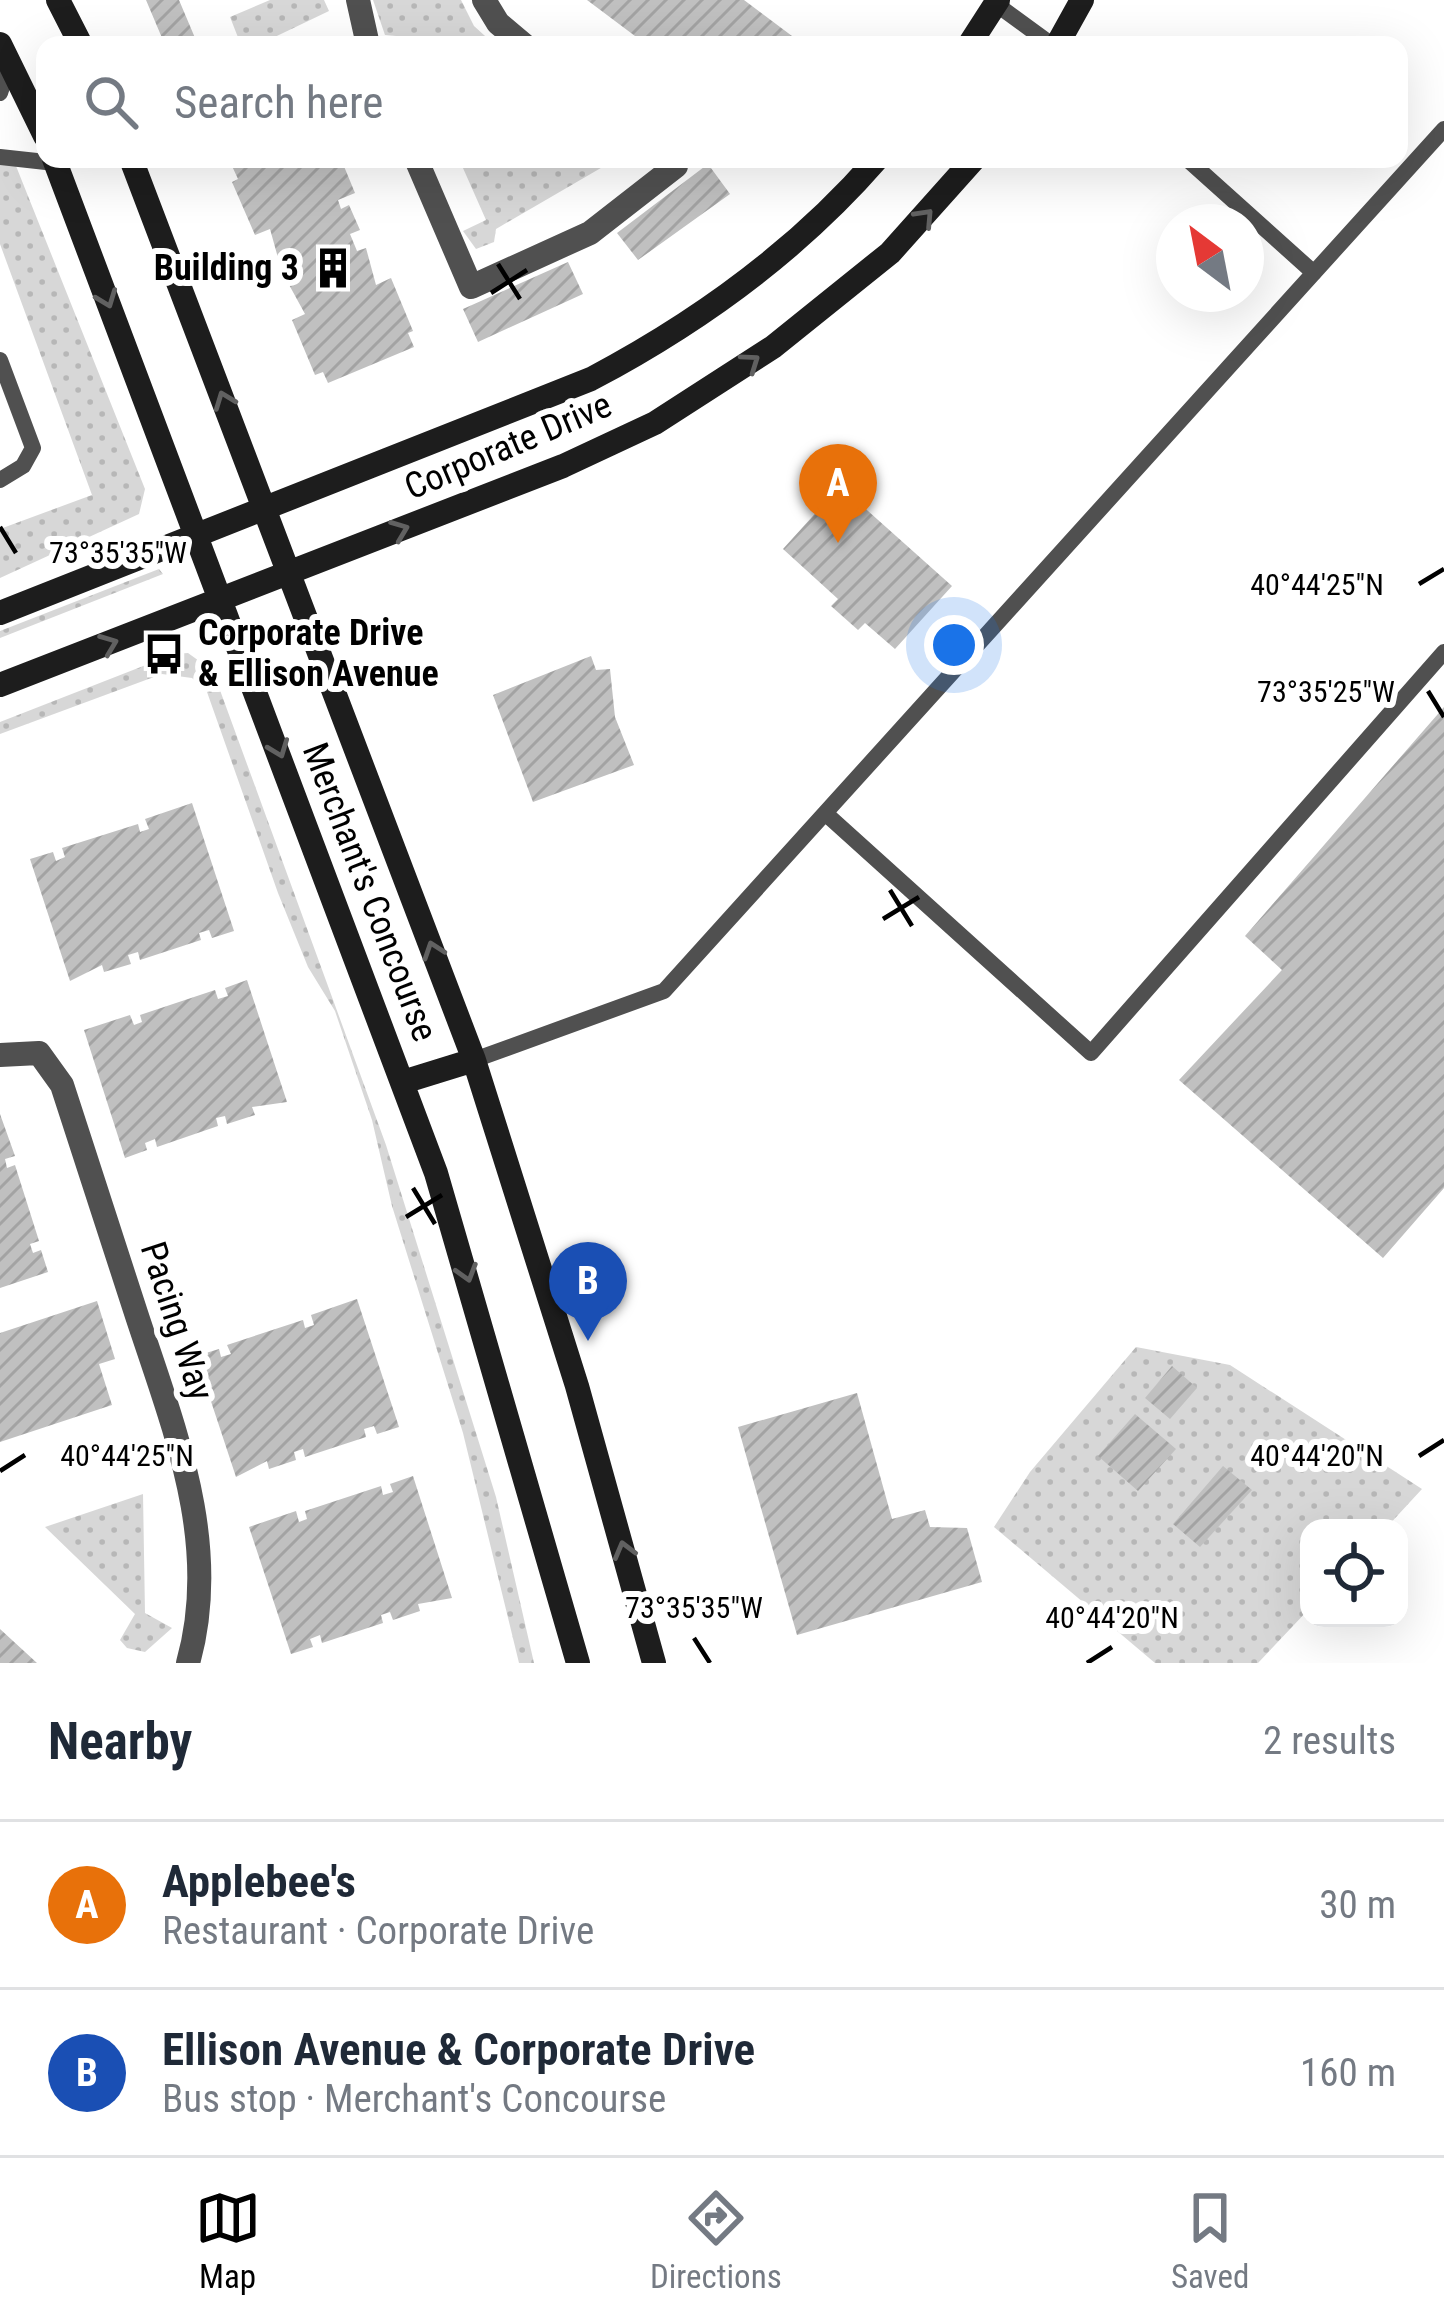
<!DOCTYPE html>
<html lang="en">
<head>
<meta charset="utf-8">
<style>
  body { margin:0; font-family:"Roboto Condensed",sans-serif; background:#f2f2f3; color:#1f2937 }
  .controls { position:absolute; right:36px; bottom:36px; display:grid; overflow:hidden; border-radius:24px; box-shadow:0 12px 48px #0002 }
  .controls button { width:108px; height:108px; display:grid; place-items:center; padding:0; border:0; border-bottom:3px solid #e0e1e3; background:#fff; color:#1f2937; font:60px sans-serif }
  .compass { position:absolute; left:1156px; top:204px; width:108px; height:108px; border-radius:50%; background:#fff; box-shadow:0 12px 48px #0002; rotate:328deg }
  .you { position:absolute; left:954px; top:645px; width:42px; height:42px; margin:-30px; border:9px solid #fff; border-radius:50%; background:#1a73e8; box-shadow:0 0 0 18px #1a73e833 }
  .badge { display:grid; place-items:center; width:78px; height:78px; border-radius:50%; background:#000; color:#fff; font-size:39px; font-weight:700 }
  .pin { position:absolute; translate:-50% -99px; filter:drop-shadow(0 3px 6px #0008) }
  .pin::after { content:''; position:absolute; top:63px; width:42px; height:36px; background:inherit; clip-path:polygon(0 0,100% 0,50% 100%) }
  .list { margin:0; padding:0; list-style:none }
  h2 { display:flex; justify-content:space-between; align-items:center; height:156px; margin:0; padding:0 48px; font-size:51px }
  h2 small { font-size:39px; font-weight:400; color:#747a83 }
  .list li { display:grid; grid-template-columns:78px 1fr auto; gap:36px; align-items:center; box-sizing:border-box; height:168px; padding:0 48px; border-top:3px solid #e0e1e3 }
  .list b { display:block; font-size:45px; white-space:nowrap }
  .list p { margin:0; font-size:39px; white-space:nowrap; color:#747a83 }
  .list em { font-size:39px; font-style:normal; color:#747a83 }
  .icon { flex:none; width:66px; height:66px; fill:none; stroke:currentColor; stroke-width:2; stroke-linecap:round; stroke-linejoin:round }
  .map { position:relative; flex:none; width:1444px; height:1663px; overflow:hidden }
  .search { position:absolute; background:#fff; box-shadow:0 12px 48px #0002; left:36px; right:36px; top:36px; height:132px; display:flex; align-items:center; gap:30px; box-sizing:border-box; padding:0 42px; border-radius:24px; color:#747a83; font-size:45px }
  .sheet { height:492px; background:#fff }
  nav { display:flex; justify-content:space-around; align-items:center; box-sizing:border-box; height:168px; border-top:3px solid #e0e1e3; background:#fff; font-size:33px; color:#747a83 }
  nav a { display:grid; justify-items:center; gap:6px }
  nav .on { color:#000 }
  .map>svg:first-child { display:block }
</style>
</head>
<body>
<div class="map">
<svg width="1444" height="1663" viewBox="0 0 1444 1663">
  <defs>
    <pattern id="grass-dots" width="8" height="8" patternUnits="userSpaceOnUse" patternTransform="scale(3)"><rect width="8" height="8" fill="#d7d7d7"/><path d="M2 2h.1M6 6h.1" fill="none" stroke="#b7b7b7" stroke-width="1.8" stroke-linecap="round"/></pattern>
    <pattern id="building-hatch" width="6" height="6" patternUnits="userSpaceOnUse" patternTransform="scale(3)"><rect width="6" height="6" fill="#c0c0c0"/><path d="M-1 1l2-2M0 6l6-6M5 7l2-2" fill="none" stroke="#a3a3a3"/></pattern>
  </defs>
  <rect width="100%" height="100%" fill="#fff"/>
  <path fill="url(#grass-dots)" d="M 270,0 L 324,0 L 329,11 L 258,45 L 241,45 L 230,17 Z
    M 373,0 L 461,0 L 474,26 L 495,45 L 385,35 Z
    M 459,159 L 600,159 L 606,165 L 496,229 L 494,242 L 476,249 L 463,231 L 486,220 Z
    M 0,164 L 16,166 L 145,489 L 139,514 L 0,578 L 0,529 L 92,495 L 0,244 Z
    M 159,569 L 163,574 L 0,638 L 0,631 Z
    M 188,653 L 213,671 L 386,1145 L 496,1497 L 534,1663 L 519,1663 L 463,1433 L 392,1206 L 372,1120 L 335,1011 L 308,967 L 278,893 L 207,692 L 192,678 L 162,674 L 0,734 L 0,722 L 174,654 Z
    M 1136,1347 L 1230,1365 L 1422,1489 L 1386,1528 L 1309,1528 L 1309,1609 L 1258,1663 L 1155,1663 L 994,1527 L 1030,1472 Z
    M 143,1494 L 145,1613 L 172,1628 L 145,1652 L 127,1648 L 120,1640 L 135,1614 L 45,1527 Z"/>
  <path fill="url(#building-hatch)" d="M 146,0 L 179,0 L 198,45 L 165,45 Z
    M 587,0 L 744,0 L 804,45 L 647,45 Z
    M 250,159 L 341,159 L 355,193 L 338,200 L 341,209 L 349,205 L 360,230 L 350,234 L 357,251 L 366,248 L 376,285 L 391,278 L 413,331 L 408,333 L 414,347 L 328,383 L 323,372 L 315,375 L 292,320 L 305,314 L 287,281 L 295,278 L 288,262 L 280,265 L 270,229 L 255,235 L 232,182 L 238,179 L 232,166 Z
    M 708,164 L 730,194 L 638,260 L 617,233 Z
    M 568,262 L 583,294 L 478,342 L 463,309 Z
    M 840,486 L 952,586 L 895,649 L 865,623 L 858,630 L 831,606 L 838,599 L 783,549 Z
    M 591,656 L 596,670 L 610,669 L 615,717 L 634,765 L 533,802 L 493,695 Z
    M 1444,707 L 1444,1188 L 1383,1258 L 1179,1080 L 1282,970 L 1245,936 Z
    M 192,803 L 234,931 L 212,938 L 209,930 L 199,933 L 201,940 L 140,960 L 138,952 L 128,955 L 131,964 L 104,972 L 102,965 L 70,981 L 30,859 L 53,852 L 56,861 L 65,857 L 62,848 L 138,824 L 140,832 L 149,829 L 145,819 Z
    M 247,980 L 287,1102 L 252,1107 L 255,1115 L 227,1124 L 225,1116 L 216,1118 L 218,1126 L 157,1147 L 155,1139 L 145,1143 L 147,1150 L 125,1158 L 84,1030 L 130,1015 L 134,1025 L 142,1022 L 140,1015 L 215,990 L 218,999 L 228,996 L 225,988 Z
    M 0,1114 L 15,1156 L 5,1159 L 7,1168 L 15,1165 L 39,1241 L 30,1244 L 33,1253 L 41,1250 L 48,1272 L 0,1288 Z
    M 357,1299 L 399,1427 L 377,1434 L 374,1426 L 364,1429 L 366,1437 L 305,1457 L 303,1449 L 294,1452 L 296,1460 L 269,1469 L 267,1461 L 236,1477 L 196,1356 L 219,1349 L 221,1357 L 231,1354 L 227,1345 L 303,1320 L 305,1328 L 314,1325 L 311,1315 Z
    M 97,1301 L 115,1359 L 99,1364 L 112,1405 L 0,1442 L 0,1333 Z
    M 1172,1366 L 1197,1388 L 1170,1419 L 1145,1398 Z
    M 857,1393 L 892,1519 L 925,1510 L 930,1527 L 967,1528 L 982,1582 L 797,1635 L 738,1427 Z
    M 1135,1414 L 1176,1449 L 1138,1491 L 1098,1456 Z
    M 1223,1466 L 1252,1490 L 1200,1547 L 1173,1524 Z
    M 413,1476 L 452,1598 L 418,1604 L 420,1611 L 393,1620 L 390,1612 L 381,1615 L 383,1623 L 322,1643 L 320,1635 L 310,1639 L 313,1647 L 291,1654 L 249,1527 L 296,1511 L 299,1522 L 307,1519 L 305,1511 L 381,1486 L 383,1495 L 393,1492 L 390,1484 Z
    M 0,1629 L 37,1663 L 0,1663 Z"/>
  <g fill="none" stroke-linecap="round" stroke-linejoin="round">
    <path stroke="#505050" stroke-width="16" d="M 996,4 L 1052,45
      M 0,93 L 10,63
      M 0,157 L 55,163
      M 1187,159 L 1314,273
      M 0,360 L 33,448 L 23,466 L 0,480
      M 825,813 L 1091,1053 L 1444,652
      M 474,1060 L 664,991 L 1444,129"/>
    <path stroke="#505050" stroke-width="24" d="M 358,0 L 368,45
      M 484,0 L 498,23 L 524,45
      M 416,159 L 471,287 L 590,233 L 676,166 L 667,159
      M 0,1055 L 39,1053 L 62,1085 C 87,1161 111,1237 136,1313 C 173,1426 222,1543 188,1663"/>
    <path stroke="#1d1d1d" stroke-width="24" d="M 58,0 L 81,45
      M 0,44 L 45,136
      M 969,45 L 998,0
      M 1057,45 L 1082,0
      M 54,159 L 436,1173 L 578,1663
      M 131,159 L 474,1060 L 577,1386 L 654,1663
      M 0,613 L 591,379 C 697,323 798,250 877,159
      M 0,685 L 563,466 L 655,423 L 773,347 L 890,253 L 974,159
      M 403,1082 L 474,1060"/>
  </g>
  <defs><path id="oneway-chevron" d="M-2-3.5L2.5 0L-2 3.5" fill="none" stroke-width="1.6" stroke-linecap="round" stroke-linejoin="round" transform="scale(3)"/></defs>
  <g stroke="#616161">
    <use href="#oneway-chevron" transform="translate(925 217) rotate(-47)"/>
    <use href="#oneway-chevron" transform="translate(107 299) rotate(69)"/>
    <use href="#oneway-chevron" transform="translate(751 362) rotate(-35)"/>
    <use href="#oneway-chevron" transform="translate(224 400) rotate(-111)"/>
    <use href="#oneway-chevron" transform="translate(400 530) rotate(-21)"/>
    <use href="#oneway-chevron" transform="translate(109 644) rotate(-21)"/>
    <use href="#oneway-chevron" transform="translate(279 749) rotate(69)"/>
    <use href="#oneway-chevron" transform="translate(433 950) rotate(-109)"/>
    <use href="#oneway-chevron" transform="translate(467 1273) rotate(73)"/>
    <use href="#oneway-chevron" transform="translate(624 1550) rotate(-105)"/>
  </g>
  <path fill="none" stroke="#000" stroke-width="4.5" d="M 498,264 L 520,299M 491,293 L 527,270M 0,527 L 16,553M 1419,584 L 1444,569M 1428,691 L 1444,717M 890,890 L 912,926M 883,919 L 919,897M 413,1188 L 435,1224M 406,1217 L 442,1195M 1419,1456 L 1444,1440M 0,1471 L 25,1455M 694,1638 L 710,1663M 1087,1663 L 1112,1647"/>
  <defs>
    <g id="building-bare" transform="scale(3.24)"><path d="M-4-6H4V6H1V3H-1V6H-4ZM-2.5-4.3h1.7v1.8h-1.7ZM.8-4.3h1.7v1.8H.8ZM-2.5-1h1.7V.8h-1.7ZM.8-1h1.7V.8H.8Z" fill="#000" stroke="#fff" stroke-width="2.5" paint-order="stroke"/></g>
    <g id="bus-bare" transform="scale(3.24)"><path d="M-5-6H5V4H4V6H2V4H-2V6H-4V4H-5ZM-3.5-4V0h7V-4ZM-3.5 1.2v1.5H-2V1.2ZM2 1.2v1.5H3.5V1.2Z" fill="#000" stroke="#fff" stroke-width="2.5" paint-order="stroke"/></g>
  </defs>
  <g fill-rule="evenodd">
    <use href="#building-bare" x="333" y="268"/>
    <use href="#bus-bare" x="164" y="654"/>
  </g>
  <g text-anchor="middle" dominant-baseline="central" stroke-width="12" stroke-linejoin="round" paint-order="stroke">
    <g font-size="36" font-weight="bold" fill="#000" stroke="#fff" text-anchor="end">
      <text x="299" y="268">Building 3</text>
      <text x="198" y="633" text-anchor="start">Corporate Drive<tspan x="198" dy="41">&amp; Ellison Avenue</tspan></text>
    </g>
    <g font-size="36" fill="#000" stroke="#fff">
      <text transform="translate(508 446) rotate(-23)">Corporate Drive</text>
      <text transform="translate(370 892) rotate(69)">Merchant's Concourse</text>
      <text transform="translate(177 1321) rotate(72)">Pacing Way</text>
    </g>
  </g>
  <g font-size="30" text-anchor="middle" fill="#000" stroke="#fff" stroke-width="12" stroke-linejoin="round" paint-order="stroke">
    <text x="118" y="563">73°35'35"W</text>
    <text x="1317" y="595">40°44'25"N</text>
    <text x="1326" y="702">73°35'25"W</text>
    <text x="127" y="1466">40°44'25"N</text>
    <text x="1317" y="1466">40°44'20"N</text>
    <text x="694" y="1618">73°35'35"W</text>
    <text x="1112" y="1628">40°44'20"N</text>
  </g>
</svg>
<div class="controls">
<button><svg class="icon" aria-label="locate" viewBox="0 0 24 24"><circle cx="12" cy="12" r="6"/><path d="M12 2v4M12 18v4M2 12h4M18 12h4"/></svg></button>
</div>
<svg class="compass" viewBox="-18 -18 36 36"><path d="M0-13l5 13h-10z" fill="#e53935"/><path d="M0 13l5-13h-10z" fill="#747a83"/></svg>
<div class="you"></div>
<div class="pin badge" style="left:838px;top:543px;background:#e8710a">A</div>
<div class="pin badge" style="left:588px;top:1341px;background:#1a4fb4">B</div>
<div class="search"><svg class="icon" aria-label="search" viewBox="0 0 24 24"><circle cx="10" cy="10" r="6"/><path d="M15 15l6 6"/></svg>Search here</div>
</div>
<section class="sheet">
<h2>Nearby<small>2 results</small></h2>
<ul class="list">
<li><span class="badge" style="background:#e8710a">A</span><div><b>Applebee's</b><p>Restaurant · Corporate Drive</p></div><em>30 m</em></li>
<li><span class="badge" style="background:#1a4fb4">B</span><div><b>Ellison Avenue &amp; Corporate Drive</b><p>Bus stop · Merchant's Concourse</p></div><em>160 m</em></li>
</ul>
</section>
<nav>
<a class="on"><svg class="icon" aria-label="map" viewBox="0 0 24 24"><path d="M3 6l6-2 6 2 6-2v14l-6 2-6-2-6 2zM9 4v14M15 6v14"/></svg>Map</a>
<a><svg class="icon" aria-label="directions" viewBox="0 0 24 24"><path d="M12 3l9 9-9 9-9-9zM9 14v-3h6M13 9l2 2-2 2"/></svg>Directions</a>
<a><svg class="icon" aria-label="saved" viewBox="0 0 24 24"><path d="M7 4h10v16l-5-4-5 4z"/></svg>Saved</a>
</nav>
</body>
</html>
